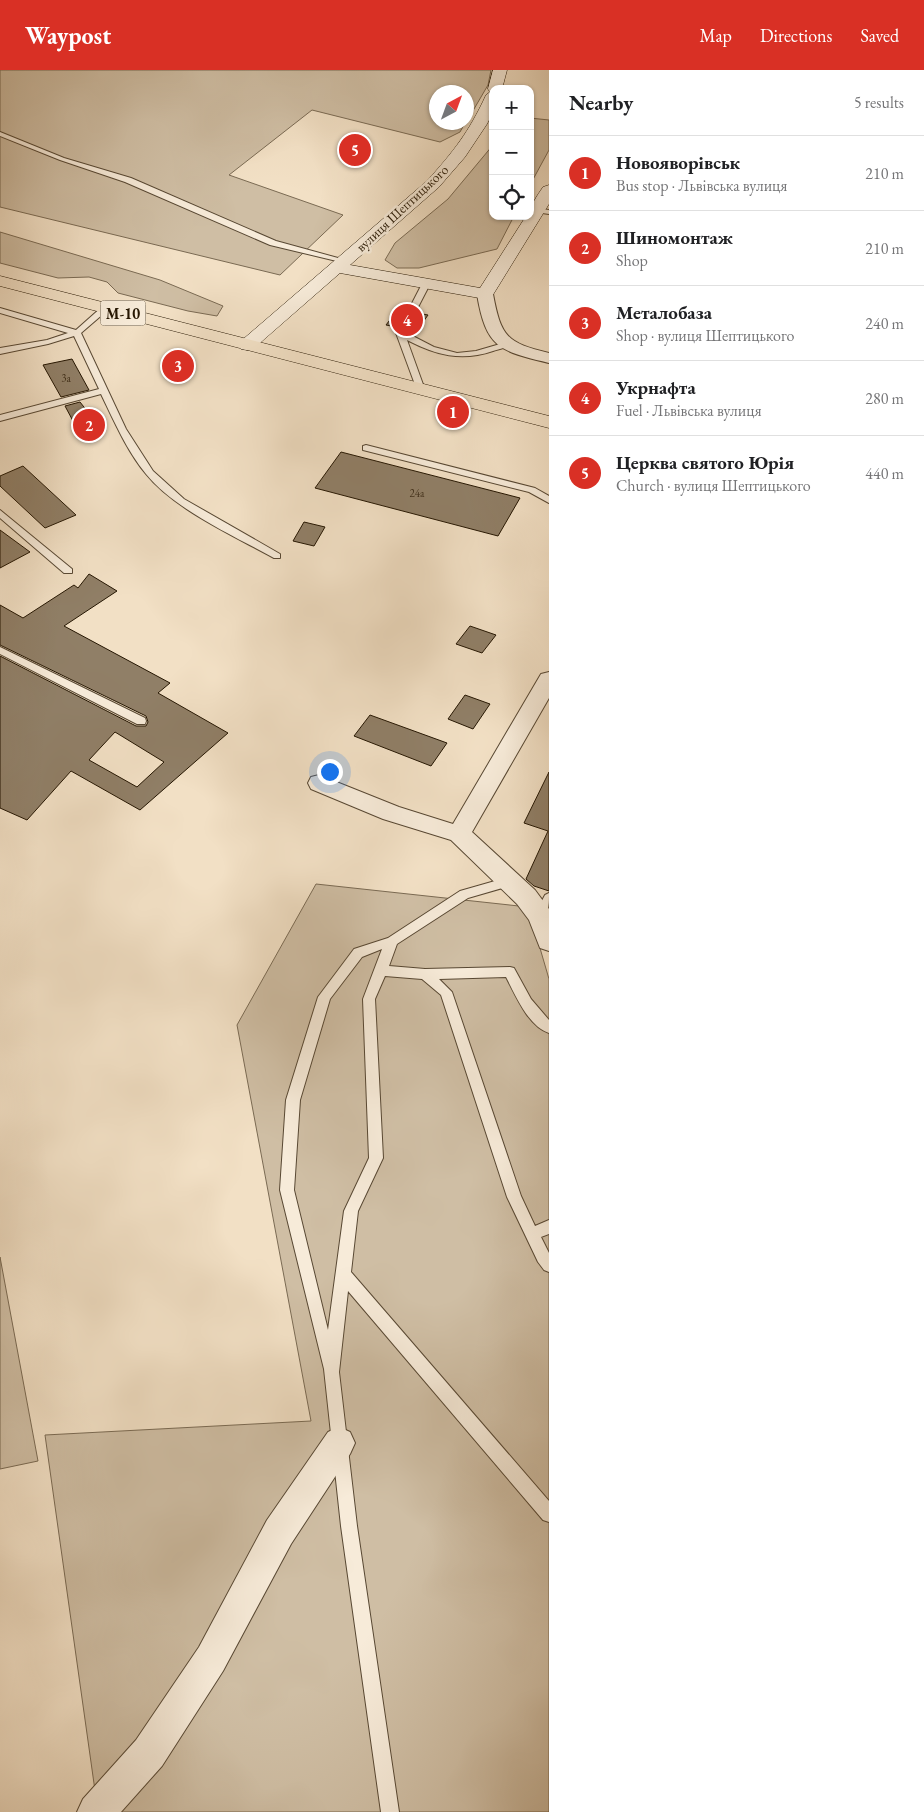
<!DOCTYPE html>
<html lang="en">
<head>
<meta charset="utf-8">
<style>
  body { margin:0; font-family:"EB Garamond",serif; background:#f2f2f2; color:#202124 }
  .controls { position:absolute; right:15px; top:15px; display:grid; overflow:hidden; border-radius:10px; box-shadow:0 1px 4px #0004 }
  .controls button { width:45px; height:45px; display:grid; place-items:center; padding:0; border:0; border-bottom:1px solid #e0e0e0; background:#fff; color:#202124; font:25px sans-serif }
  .compass { position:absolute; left:429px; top:15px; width:45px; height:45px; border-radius:50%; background:#fff; box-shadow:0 1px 4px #0004; rotate:41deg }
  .you { position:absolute; left:329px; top:701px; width:18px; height:18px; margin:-12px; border:4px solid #fff; border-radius:50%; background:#1a73e8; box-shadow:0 0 0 8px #1a73e833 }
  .badge { display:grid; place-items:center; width:32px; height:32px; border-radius:50%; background:#d93025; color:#fff; font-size:16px; font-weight:700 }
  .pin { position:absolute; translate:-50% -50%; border:2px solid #fff; box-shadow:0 1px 5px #0006 }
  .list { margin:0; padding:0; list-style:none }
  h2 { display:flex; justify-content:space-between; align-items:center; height:65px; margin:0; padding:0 20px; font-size:21px }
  h2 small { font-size:16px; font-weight:400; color:#757577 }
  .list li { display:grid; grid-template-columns:32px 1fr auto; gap:15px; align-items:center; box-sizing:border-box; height:75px; padding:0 20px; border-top:1px solid #e0e0e0 }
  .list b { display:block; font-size:19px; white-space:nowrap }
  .list p { margin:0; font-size:16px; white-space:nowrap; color:#757577 }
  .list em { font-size:16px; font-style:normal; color:#757577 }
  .icon { flex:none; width:28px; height:28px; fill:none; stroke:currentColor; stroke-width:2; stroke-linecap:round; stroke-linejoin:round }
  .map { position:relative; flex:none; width:549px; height:1742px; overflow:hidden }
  header { display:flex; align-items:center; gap:30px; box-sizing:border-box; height:70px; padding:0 25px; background:#d93025; color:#fff }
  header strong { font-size:24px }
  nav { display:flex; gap:28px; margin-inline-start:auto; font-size:18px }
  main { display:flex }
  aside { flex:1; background:#fff }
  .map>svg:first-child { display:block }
</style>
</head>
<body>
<header>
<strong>Waypost</strong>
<nav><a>Map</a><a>Directions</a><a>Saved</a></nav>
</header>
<main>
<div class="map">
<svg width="549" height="1742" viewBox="0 0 549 1742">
  <rect width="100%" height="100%" fill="#f2e0c5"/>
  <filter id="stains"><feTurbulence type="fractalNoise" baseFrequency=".004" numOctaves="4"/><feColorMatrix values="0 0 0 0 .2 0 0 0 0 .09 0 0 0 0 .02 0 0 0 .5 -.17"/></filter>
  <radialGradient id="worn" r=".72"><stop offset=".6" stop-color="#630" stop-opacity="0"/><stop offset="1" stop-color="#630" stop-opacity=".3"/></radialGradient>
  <path fill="#cfbea4" stroke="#7a6a53" d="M 0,0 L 491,0 L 488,15 L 467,51 L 467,22 L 437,22 L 437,52 L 465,53 L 460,62 L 440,72 L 312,40 L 229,105 L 343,145 L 280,205 L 0,137 Z
    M 530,48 L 549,50 L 549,80 L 530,115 Z
    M 493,75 L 493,146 L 514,146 L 497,179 L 419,198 L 397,198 L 385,190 L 395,173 L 448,129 Z
    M 0,162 L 160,210 L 223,236 L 217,246 L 188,241 L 118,223 L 107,212 L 89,207 L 58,208 L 0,193 Z
    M 316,814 L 528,837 L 549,909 L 549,1742 L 98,1742 L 45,1365 L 311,1351 L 237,955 Z
    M 0,1187 L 38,1391 L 0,1399 Z"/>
  <path fill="#907f67" stroke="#251602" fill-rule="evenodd" d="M 399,238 L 406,240 L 409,245 L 417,243 L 428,245 L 416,262 L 407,260 L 405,256 L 397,257 L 386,255 Z
    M 72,289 L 89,320 L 61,327 L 43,295 Z
    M 80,332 L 102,360 L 81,366 L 65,336 Z
    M 341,382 L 520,428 L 498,466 L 315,418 Z
    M 23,396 L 76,445 L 45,458 L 0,416 L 0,406 Z
    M 304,452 L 325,457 L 314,476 L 293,471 Z
    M 0,460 L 30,482 L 0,498 Z
    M 89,504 L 117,521 L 64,556 L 170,613 L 158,623 L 228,663 L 140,740 L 71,701 L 27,750 L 0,738 L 0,586 L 136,656 L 146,656 L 148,652 L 146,646 L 0,575 L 0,535 L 23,548 L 74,515 L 78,518 ZM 115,662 L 164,692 L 137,717 L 89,690 Z
    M 470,556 L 496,565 L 482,583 L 456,574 Z
    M 465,625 L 490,634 L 473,659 L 448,649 Z
    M 370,645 L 447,673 L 431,696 L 354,666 Z
    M 549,702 L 549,821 L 534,816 L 526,809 L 548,761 L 524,753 Z"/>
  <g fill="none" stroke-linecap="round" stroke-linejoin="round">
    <g stroke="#584833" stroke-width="2">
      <path id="lane" d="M 0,62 L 64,88 L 131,108 L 276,171 L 349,191 L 345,193 L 270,175 L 125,112 L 60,90 L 0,66 Z
        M 535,138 L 549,140 L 549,144 L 535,142 Z
        M 423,212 L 430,214 L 415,243 L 409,243 L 408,241 Z
        M 103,236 L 110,238 L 81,263 L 126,359 L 153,401 L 184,429 L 280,484 L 280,488 L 274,488 C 234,466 174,439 146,404 C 127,381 114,351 101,324 L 0,351 L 0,345 L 99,319 L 74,266 L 48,274 L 0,284 L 0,278 L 47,270 L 68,263 L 0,243 L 0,238 L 76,260 Z
        M 399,258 L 405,258 L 405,262 L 434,277 L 457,283 L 476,281 L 507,272 L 511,274 C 506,278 499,279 493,281 C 461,292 436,285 407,270 L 425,320 L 421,323 L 417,320 L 396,263 Z
        M 366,375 L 535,418 L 549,426 L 549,433 L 529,422 L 363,380 L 363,376 Z
        M 0,440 L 72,499 L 72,503 L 64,503 L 0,448 Z
        M 0,577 L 145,648 L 146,651 L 145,654 L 137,654 L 0,584 Z
        M 509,807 L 513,809 L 515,812 L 513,815 L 468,828 L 397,874 L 389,896 L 425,899 L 510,897 L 514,898 L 531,929 L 549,950 L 549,963 C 528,956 516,926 506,907 L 439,909 L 452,922 L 521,1126 L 535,1156 L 549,1150 L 549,1164 L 541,1167 L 549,1183 L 549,1202 L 544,1200 L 538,1192 L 507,1127 L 441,925 L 422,909 L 385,906 L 375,929 L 383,1088 L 358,1141 L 351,1202 L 549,1431 L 549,1452 L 543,1450 L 348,1221 L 339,1302 L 357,1456 L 399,1742 L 381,1742 L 341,1456 L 324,1299 L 280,1120 L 286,1030 L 318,927 L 354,879 L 388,868 L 460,821 ZM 382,879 L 363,929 L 369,1088 L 344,1141 L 328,1260 L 294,1120 L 300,1030 L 330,929 L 362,887 Z
        M 549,823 C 549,833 549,840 544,849 L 536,849 L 534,846 L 545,825 Z"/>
    </g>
    <g stroke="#584833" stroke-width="2">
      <path id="street" d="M 485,219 L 491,221 L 493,224 C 501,267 507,273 549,283 L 549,293 C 499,281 486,278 477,224 L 479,221 Z
        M 549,602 L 549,628 L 472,762 L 535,820 L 549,839 L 549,881 L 540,878 L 529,850 L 517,834 L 451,770 L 383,749 L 311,719 L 308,713 L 311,707 L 319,705 L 399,737 L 453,754 L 541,604 Z
        M 339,1357 L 350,1362 L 355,1373 L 350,1384 L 291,1474 L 223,1601 L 162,1696 L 121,1742 L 77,1742 L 83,1729 L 136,1670 L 199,1577 L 267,1450 L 328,1362 Z"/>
    </g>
    <g stroke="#251602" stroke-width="1">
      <path id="secondary" d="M 493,0 L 507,0 L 502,19 L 493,19 L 493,42 L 487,54 L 465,87 L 439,117 L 350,195 L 480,218 L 526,146 L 530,146 C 530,135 537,126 543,117 L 549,115 L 549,134 L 491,228 L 485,229 L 340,203 L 253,279 L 247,280 L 241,279 L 238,275 L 241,271 L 427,111 C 454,81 469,62 486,25 L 490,22 L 488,19 Z"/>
    </g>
    <g stroke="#251602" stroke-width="1">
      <path id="highway" d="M 0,206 L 549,346 L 549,358 L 0,216 Z"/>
    </g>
    <use href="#lane" fill="#f7ebd9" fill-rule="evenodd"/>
    <use href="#street" fill="#f7ebd9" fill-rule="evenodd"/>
    <use href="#secondary" fill="#f7ebd9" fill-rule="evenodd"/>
    <use href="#highway" fill="#f2e0c5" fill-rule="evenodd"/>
  </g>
  <g text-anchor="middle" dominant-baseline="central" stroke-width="5" stroke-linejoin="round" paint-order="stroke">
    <g font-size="11" fill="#40301b">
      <text x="66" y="308">3а</text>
      <text x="417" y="423">24а</text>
    </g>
    <g font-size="14" fill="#251602" stroke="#f7ebd9">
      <text transform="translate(402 138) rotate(-43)">вулиця Шептицького</text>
    </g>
    <rect fill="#f7ebd9" stroke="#645642" stroke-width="1" x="100.5" y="230.5" width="45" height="25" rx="4"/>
    <g font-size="15" font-weight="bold" fill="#251602">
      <text x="123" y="243">М-10</text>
    </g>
  </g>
  <rect width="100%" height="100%" filter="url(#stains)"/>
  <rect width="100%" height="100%" fill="url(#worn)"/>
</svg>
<div class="controls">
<button>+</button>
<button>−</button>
<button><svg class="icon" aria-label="locate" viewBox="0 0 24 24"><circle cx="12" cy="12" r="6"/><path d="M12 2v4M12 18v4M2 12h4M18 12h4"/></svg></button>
</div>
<svg class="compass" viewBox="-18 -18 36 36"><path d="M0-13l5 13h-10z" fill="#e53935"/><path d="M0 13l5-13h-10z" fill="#757577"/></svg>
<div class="you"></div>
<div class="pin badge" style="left:453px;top:342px">1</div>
<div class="pin badge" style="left:89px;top:355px">2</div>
<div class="pin badge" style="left:178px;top:296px">3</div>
<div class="pin badge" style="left:407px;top:250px">4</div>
<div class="pin badge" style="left:355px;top:80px">5</div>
</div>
<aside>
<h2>Nearby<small>5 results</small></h2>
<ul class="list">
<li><span class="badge">1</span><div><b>Новояворівськ</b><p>Bus stop · Львівська вулиця</p></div><em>210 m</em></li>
<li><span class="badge">2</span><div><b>Шиномонтаж</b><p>Shop</p></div><em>210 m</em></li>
<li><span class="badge">3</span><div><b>Металобаза</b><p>Shop · вулиця Шептицького</p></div><em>240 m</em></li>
<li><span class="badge">4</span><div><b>Укрнафта</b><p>Fuel · Львівська вулиця</p></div><em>280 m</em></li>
<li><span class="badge">5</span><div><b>Церква святого Юрія</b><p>Church · вулиця Шептицького</p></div><em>440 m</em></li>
</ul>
</aside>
</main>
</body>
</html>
